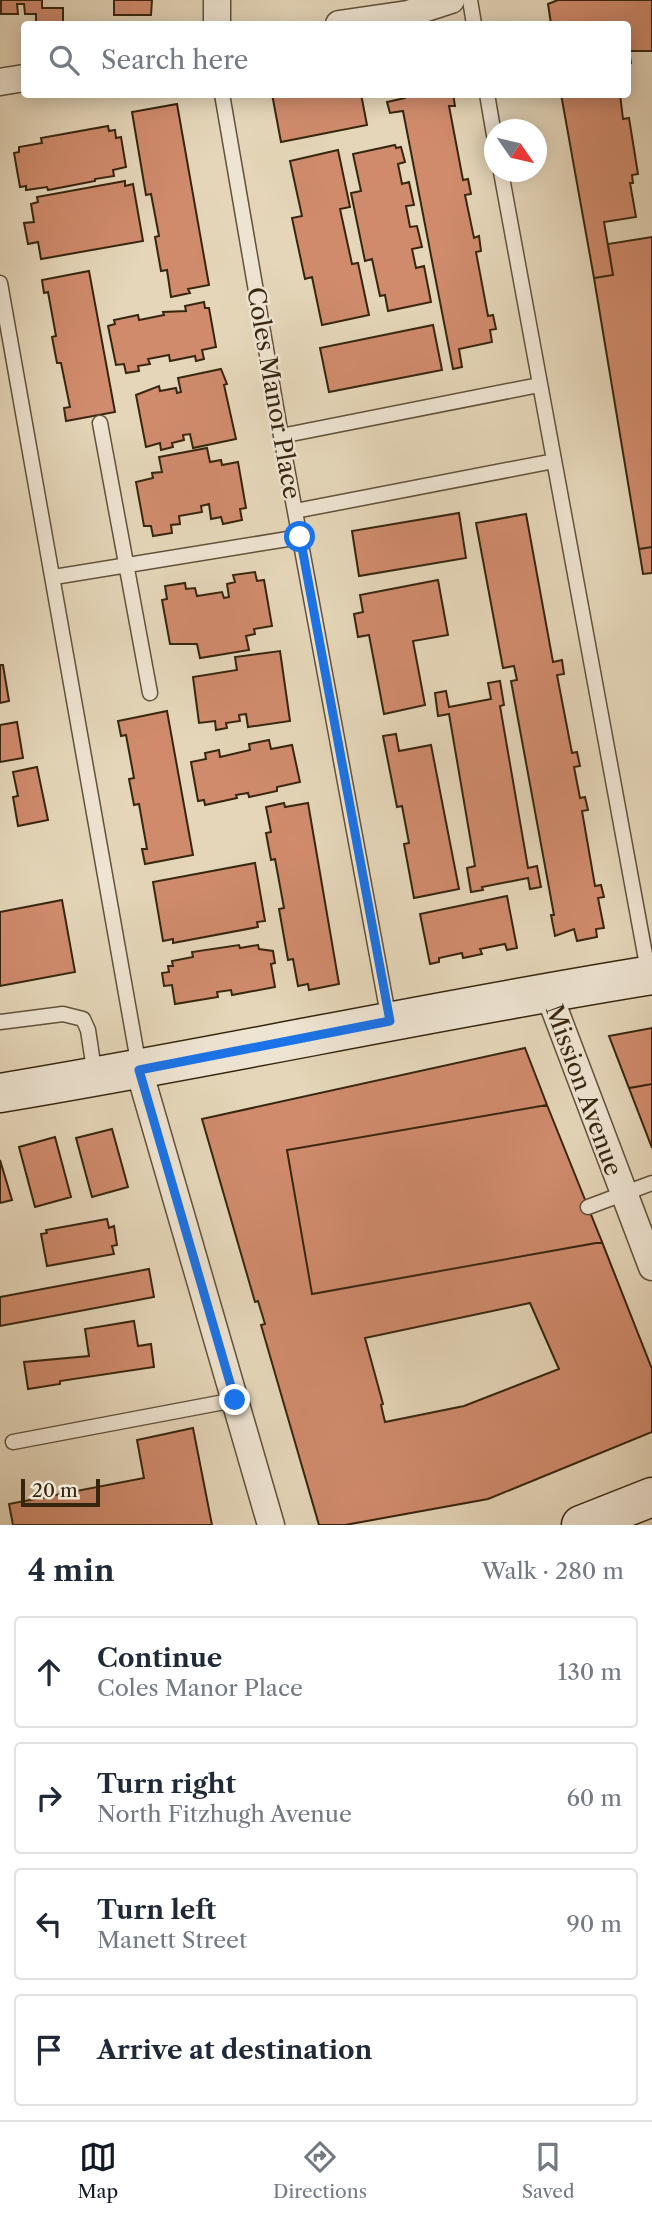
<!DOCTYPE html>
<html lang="en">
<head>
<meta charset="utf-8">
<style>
  body { margin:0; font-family:"Libre Caslon Text",serif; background:#f2f2f3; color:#1f2937 }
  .compass { position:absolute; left:484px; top:119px; width:63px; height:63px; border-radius:50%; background:#fff; box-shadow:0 4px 18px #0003; rotate:124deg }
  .scale { position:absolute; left:21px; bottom:18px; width:79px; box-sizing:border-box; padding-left:7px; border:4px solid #37260f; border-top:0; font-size:19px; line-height:24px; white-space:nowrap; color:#37260f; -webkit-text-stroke:5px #eee4d2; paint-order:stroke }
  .stop { position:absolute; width:21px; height:21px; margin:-16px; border:5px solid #1a73e8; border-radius:50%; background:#fff }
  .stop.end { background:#1a73e8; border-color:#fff; box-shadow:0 2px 7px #0008 }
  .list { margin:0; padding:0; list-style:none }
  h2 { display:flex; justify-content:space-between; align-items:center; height:91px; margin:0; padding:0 28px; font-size:30px }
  h2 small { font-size:23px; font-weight:400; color:#747a83 }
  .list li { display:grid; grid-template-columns:46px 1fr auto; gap:21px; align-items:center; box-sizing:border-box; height:112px; margin:0 14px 14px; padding:0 14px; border:2px solid #e0e1e3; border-radius:7px }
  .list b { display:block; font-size:26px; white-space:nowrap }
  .list p { margin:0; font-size:23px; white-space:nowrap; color:#747a83 }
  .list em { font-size:23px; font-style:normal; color:#747a83 }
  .icon { flex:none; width:38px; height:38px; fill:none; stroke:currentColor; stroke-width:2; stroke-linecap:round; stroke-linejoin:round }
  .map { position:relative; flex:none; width:652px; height:1525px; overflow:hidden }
  .search { position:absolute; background:#fff; box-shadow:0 4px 18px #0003; left:21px; right:21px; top:21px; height:77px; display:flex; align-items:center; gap:18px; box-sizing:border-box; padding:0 24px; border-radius:7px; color:#747a83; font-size:26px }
  .sheet { height:595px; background:#fff }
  nav { display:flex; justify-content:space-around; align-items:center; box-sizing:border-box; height:98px; border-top:2px solid #e0e1e3; background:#fff; font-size:19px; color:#747a83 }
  nav a { display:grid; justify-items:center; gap:4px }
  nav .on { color:#111827 }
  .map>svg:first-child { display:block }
</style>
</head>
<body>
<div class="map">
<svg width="652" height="1525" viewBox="0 0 652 1525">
  <rect width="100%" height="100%" fill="#e5d6b9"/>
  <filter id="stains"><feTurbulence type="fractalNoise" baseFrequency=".00286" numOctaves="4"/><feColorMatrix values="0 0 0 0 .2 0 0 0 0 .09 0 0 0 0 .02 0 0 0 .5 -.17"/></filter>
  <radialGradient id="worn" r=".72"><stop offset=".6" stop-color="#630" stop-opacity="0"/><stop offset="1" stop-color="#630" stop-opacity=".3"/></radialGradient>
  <path fill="#d08b6d" stroke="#37260f" stroke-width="2" fill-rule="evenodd" d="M 1,0 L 42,0 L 42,8 L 63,8 L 63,24 L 36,24 L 36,14 L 25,14 L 24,4 L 17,4 L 18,14 L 1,14 Z
    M 114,0 L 152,0 L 151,15 L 114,15 Z
    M 558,0 L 652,0 L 652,51 L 629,51 L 631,63 L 628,64 L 628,24 L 551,24 L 548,4 Z
    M 272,94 L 361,94 L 367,125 L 281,142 Z
    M 404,94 L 453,94 L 455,106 L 449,106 L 463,180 L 468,179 L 471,194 L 465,195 L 474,238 L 479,236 L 481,251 L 476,252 L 488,316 L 493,315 L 496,329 L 490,330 L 492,342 L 459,349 L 462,367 L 453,369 L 403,111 L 390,113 L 387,102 L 405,98 Z
    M 561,94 L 620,94 L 623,119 L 629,118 L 638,174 L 632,175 L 633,183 L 630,183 L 636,217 L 604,222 L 613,275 L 594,278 Z
    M 177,104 L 209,285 L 188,289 L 190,293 L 171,297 L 167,270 L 161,271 L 155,237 L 159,236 L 151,194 L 146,195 L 132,112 Z
    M 108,126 L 109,131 L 115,130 L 116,138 L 121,137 L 126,167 L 113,170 L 114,176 L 95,179 L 95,181 L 48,190 L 47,187 L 26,190 L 26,186 L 20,187 L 14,153 L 19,152 L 19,147 L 42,143 L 41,138 Z
    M 395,145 L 396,148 L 401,147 L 405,162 L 398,164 L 402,184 L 409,182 L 414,205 L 406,206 L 410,227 L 417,226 L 422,247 L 412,249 L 416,268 L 424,266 L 431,302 L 388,311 L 385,295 L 380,296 L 372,259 L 365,261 L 351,193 L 361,191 L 353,154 Z
    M 338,150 L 350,207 L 340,209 L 352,264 L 358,263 L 369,315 L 322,325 L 312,277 L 305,279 L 292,218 L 302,216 L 290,161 Z
    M 125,181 L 125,186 L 133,184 L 143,241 L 41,259 L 38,242 L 28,244 L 24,223 L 34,222 L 31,204 L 38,202 L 37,197 Z
    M 652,237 L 652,547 L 639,549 L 594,278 L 613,275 L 608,244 Z
    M 89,271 L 115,412 L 66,421 L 64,408 L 70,407 L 61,363 L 57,363 L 52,337 L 56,336 L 48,292 L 44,293 L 42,280 Z
    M 204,302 L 205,308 L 209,308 L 216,347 L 202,350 L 204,359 L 196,361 L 195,356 L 170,361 L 169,355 L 148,359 L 150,364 L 138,366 L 139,371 L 126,373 L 124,364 L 116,365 L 108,326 L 115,324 L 114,320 L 138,315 L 139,320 L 164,315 L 163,312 L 186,311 L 185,306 Z
    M 433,325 L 442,370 L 329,392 L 320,348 Z
    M 221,369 L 227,384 L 224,385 L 236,439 L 193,448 L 190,434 L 183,435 L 184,440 L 172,443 L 173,447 L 161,450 L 160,443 L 146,447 L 136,395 L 159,386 L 160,391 L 176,388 L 177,393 L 181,392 L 178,378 Z
    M 207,448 L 210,462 L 221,460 L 222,465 L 238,462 L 246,508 L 240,509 L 242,520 L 223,524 L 221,517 L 211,519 L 209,504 L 201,506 L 202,512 L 179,516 L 180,524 L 171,525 L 172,533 L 153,536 L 151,526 L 144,526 L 136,482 L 153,478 L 152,473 L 162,472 L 159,457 Z
    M 459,513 L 466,558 L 359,576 L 352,531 Z
    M 526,514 L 553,662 L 562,660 L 564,674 L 557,675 L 572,753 L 577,752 L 580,766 L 574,767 L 580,798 L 585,797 L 588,810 L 582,811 L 595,886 L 601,885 L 604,897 L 598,898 L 604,928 L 596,929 L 597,937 L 577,941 L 574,929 L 555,936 L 551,915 L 554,915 L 511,681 L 517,680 L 514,666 L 503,668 L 476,523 Z
    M 652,547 L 652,573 L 643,574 L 639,549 Z
    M 255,572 L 257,581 L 264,580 L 272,626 L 254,629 L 255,634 L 246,636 L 249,650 L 200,658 L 197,644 L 170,644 L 162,600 L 167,599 L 165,586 L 185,583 L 186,589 L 195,588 L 197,596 L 222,592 L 224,598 L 229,597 L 227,584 L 235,582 L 233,575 Z
    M 438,580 L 448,635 L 413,641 L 425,705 L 384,714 L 369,635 L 358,637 L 354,614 L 363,612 L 360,595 Z
    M 280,651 L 290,721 L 248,727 L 246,714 L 239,715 L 240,721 L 226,723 L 227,728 L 216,730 L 215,721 L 199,723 L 193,677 L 237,670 L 235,657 Z
    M 0,665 L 3,665 L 9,701 L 0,703 Z
    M 500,681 L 504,705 L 500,706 L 528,868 L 537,866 L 541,887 L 530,889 L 528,878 L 482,887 L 483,890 L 471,892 L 467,868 L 475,866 L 449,714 L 438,716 L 435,693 L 446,691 L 449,707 L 491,699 L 488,683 Z
    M 167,711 L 193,855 L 145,864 L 142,849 L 147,849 L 139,804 L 134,805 L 129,779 L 134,778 L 126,735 L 121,736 L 118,721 Z
    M 17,722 L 23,758 L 0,762 L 0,725 Z
    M 396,734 L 399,751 L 431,745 L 459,889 L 414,898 L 404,844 L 409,843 L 402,806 L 397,807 L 383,736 Z
    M 269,740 L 271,749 L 292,745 L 300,782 L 277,787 L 277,791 L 249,797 L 248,793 L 236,795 L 237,798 L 205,805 L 204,800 L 198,801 L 191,762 L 206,759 L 205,753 L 219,750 L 220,757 L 250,750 L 249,744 Z
    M 37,767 L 48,820 L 18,826 L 13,797 L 18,796 L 13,772 Z
    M 284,803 L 285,807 L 308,803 L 339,984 L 309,990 L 308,984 L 298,986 L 293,959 L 288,960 L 279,909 L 284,908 L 275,859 L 271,860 L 266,833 L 271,832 L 266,807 Z
    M 255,863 L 265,921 L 257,922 L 258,927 L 173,943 L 173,939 L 163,941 L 153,882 Z
    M 507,896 L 517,948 L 507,950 L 505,944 L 480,949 L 482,954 L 463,958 L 462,953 L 439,958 L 439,962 L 430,964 L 420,914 Z
    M 62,900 L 75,972 L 0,986 L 0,912 Z
    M 239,945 L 240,948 L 258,945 L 259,949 L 273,951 L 275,963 L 271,964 L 275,987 L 232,995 L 231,990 L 217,992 L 218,997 L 175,1004 L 172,985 L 164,986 L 162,973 L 169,972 L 168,966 L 173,966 L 172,961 L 193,957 L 192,952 Z
    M 652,1028 L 652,1084 L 629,1088 L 609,1036 Z
    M 525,1048 L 547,1105 L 287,1150 L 312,1294 L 602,1242 L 652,1369 L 652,1432 L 488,1499 L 345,1525 L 319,1525 L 261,1325 L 265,1324 L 258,1301 L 255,1302 L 202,1119 ZM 530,1303 L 559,1369 L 464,1406 L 385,1422 L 381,1405 L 383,1404 L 365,1338 Z
    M 652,1084 L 652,1148 L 629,1088 Z
    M 547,1105 L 602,1242 L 312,1294 L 287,1150 Z
    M 112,1129 L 128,1187 L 92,1197 L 76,1138 Z
    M 55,1137 L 71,1197 L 35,1207 L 19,1147 Z
    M 0,1160 L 12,1200 L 0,1203 Z
    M 107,1219 L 109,1228 L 114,1226 L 117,1245 L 112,1246 L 114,1254 L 47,1266 L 41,1234 L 47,1233 L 46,1230 Z
    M 149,1269 L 154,1297 L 0,1326 L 0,1297 Z
    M 134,1321 L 138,1346 L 151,1344 L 154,1367 L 60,1381 L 60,1384 L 28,1389 L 24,1362 L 89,1356 L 85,1329 Z
    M 193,1428 L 212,1525 L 13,1525 L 9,1504 L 144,1478 L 137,1440 Z"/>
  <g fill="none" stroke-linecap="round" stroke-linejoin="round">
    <g stroke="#62523a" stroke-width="17">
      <path id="lane" d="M 470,0 L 474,24
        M 222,94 L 281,436 L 389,1020
        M 487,94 L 494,135
        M 501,172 L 649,976
        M 0,283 L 139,1067
        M 100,423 L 150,693
        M 281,436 L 539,385
        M 295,511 L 554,461
        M 54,577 L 300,537
        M 0,1022 L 63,1014 L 83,1019 L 88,1030 L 95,1076
        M 588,1207 L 652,1183
        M 13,1442 L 235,1400"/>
    </g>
    <g stroke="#62523a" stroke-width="29">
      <path id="street" d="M 217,24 L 217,0
        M 339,24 L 408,14 L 451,0
        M 0,82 L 24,78
        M 548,992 L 652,1267
        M 139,1070 L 271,1525"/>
    </g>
    <g stroke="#37260f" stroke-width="41">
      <path id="secondary" d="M 0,1093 C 218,1057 434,1010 652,975
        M 581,1525 L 652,1497"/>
    </g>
    <use href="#lane" stroke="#eee4d2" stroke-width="14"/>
    <use href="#street" stroke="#eee4d2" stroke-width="26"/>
    <use href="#secondary" stroke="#eee4d2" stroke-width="38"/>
  </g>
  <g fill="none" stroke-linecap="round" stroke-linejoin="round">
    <path stroke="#1a73e8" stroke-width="9" d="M 235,1400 L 139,1070 L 390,1021 L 300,537"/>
  </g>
  <g text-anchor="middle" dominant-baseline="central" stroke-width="5" stroke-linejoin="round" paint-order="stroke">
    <g font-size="24" fill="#37260f" stroke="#eee4d2">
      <text transform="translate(274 393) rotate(80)">Coles Manor Place</text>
      <text transform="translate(584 1090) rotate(70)">Mission Avenue</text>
    </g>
  </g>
  <rect width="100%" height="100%" filter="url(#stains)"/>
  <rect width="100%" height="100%" fill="url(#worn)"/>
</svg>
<svg class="compass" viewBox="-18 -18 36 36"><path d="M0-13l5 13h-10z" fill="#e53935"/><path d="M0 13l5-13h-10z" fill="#747a83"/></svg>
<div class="scale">20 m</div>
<div class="stop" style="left:300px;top:537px"></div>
<div class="stop end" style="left:235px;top:1400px"></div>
<div class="search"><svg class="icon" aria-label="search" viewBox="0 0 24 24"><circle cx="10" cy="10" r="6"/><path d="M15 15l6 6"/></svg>Search here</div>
</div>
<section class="sheet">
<h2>4 min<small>Walk · 280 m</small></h2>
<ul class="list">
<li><svg class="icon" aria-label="ahead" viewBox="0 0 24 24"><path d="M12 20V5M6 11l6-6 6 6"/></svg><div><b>Continue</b><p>Coles Manor Place</p></div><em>130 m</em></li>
<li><svg class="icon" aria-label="right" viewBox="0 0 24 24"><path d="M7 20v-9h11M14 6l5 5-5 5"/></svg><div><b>Turn right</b><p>North Fitzhugh Avenue</p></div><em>60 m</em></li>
<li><svg class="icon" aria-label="left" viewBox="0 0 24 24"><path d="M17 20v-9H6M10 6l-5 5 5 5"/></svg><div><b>Turn left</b><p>Manett Street</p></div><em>90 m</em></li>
<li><svg class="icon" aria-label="arrive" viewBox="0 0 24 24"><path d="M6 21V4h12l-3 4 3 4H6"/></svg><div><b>Arrive at destination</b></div></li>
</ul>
</section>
<nav>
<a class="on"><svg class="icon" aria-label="map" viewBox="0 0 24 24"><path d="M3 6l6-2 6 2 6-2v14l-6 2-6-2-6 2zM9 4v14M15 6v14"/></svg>Map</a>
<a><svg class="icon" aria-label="directions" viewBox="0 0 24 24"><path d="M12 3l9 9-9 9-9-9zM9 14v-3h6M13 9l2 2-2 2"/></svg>Directions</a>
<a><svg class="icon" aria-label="saved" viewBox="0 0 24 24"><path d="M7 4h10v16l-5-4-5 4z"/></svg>Saved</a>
</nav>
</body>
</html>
